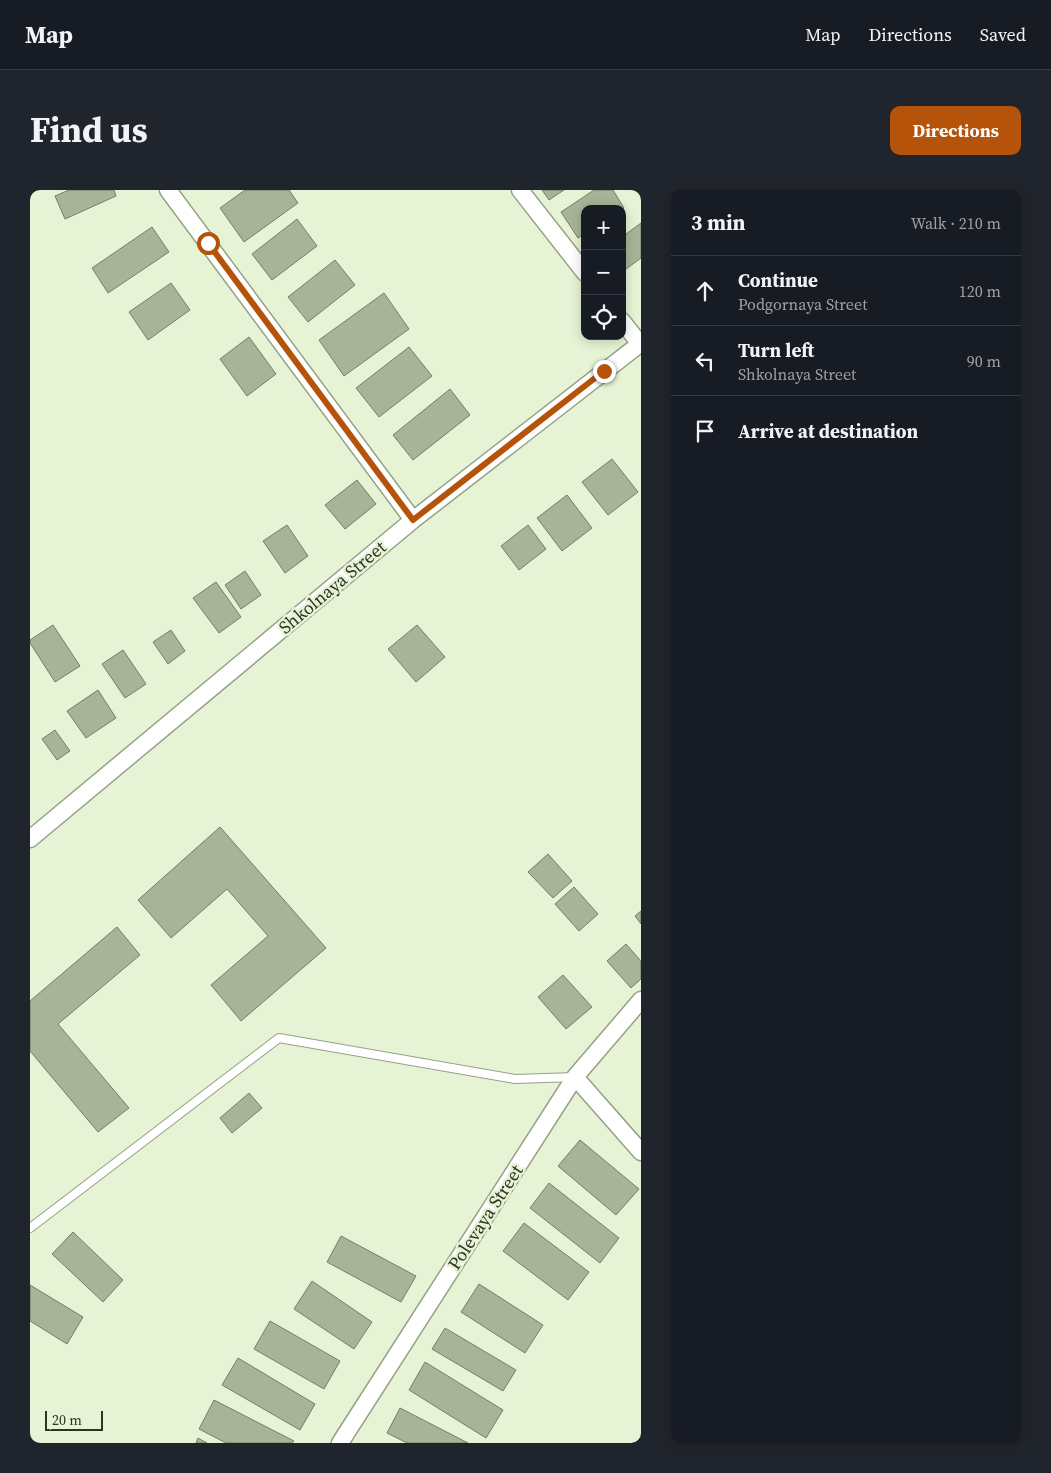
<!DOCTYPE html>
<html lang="en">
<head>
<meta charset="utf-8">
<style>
  body { margin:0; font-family:"Source Serif 4",serif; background:#20242c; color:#f1f3f6 }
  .controls { position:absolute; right:15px; top:15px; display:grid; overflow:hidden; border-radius:10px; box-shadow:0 2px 12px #0003 }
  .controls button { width:45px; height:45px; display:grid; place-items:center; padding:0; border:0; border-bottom:1px solid #363941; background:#171b24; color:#f1f3f6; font:25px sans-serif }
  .scale { position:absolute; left:15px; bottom:12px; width:58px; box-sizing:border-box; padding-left:5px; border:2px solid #2e3327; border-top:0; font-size:14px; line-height:18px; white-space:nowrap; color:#2e3327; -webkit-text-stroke:4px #e7f3d5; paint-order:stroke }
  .stop { position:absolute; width:15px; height:15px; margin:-11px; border:4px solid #b45309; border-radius:50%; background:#fff }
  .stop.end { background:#b45309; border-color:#fff; box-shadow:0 1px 5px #0008 }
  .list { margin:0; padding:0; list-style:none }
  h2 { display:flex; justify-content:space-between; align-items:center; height:65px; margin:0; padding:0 20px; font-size:21px }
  h2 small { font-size:16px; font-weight:400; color:#9ea1a6 }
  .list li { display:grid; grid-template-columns:32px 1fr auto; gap:15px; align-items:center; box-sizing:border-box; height:70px; padding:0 20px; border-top:1px solid #363941 }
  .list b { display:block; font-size:19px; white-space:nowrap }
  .list p { margin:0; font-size:16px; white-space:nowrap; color:#9ea1a6 }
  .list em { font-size:16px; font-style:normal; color:#9ea1a6 }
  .icon { flex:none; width:28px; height:28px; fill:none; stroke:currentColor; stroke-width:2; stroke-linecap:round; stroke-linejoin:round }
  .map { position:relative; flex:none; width:611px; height:1253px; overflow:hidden; border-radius:10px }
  header { display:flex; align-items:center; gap:30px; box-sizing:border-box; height:70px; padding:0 25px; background:#171b24; border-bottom:1px solid #363941 }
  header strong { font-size:24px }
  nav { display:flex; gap:28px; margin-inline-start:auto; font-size:18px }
  .intro { display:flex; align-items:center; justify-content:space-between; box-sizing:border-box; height:120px; padding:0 30px }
  h1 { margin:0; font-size:35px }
  .button { padding:12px 22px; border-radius:10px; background:#b45309; color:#fff; font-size:18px; font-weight:700 }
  main { display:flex; gap:30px; padding:0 30px }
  aside { flex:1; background:#171b24; border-radius:10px; box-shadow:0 2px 12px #0003 }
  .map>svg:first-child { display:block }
</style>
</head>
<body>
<header>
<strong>Map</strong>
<nav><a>Map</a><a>Directions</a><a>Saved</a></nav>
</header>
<div class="intro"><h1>Find us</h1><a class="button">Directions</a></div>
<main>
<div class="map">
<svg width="611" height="1253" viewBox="0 0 611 1253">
  <rect width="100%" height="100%" fill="#e7f3d5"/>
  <path fill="#a8b397" stroke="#747f64" d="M 39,0 L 84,0 L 86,6 L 35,29 L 25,6 Z
    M 215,0 L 259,0 L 268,13 L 214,52 L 190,18 Z
    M 512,0 L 534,0 L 519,10 Z
    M 564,0 L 583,0 L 594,18 L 592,19 L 555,19 L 555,44 L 548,48 L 531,22 Z
    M 267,29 L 287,56 L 242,90 L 222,64 Z
    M 611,33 L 611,68 L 592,82 L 592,47 Z
    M 122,37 L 139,62 L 78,103 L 62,78 Z
    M 305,70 L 325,95 L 278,132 L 258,107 Z
    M 141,93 L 160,120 L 118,150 L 99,122 Z
    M 354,103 L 379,139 L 314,186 L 289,150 Z
    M 219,147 L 246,184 L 217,206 L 190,169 Z
    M 379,157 L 402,186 L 349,227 L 326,198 Z
    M 420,199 L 440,225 L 383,270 L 363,245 Z
    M 582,269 L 608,302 L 578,325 L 552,292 Z
    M 327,290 L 346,314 L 315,339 L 295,315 Z
    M 537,305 L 562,338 L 532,361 L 507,328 Z
    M 257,335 L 278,366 L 255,383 L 233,351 Z
    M 498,335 L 516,359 L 489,380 L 471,356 Z
    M 215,381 L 231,405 L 211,419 L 195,395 Z
    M 186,392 L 211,427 L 189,443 L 163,408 Z
    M 23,435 L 50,476 L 25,492 L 0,453 L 0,450 Z
    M 387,435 L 415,467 L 386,492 L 358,459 Z
    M 141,440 L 155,461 L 138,474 L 123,452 Z
    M 93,460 L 116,494 L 95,508 L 72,474 Z
    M 68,500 L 86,528 L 56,548 L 37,521 Z
    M 25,540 L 40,561 L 27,570 L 12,549 Z
    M 190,637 L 296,758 L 211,831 L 181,795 L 238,746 L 197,699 L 141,748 L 108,710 Z
    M 518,664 L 542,691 L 523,708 L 498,682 Z
    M 544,697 L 568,724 L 549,741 L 525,714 Z
    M 611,721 L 611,734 L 605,726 Z
    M 87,737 L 110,765 L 28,834 L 99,918 L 68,942 L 0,861 L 0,811 Z
    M 596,754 L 611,771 L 611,789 L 601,798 L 577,771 Z
    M 533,785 L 562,817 L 536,839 L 508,807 Z
    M 219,903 L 232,918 L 202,943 L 190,928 Z
    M 550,950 L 609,999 L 586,1025 L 528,976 Z
    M 519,993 L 589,1048 L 570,1073 L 500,1018 Z
    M 494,1033 L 559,1082 L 538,1110 L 473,1061 Z
    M 43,1042 L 93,1090 L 73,1112 L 22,1064 Z
    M 311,1046 L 386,1086 L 371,1112 L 297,1072 Z
    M 282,1091 L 342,1132 L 324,1159 L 264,1119 Z
    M 449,1094 L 513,1135 L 495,1163 L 431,1122 Z
    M 0,1095 L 53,1127 L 37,1154 L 0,1131 Z
    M 240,1131 L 310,1171 L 294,1199 L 224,1159 Z
    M 415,1138 L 486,1180 L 473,1201 L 402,1159 Z
    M 208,1168 L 285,1214 L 270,1240 L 192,1195 Z
    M 395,1172 L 473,1220 L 456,1248 L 379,1200 Z
    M 184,1210 L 264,1251 L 262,1253 L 196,1253 L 169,1239 Z
    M 370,1218 L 438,1253 L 377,1253 L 357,1243 Z
    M 168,1248 L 177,1253 L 166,1253 Z"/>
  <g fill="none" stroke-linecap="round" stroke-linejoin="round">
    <g stroke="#96a185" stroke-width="10">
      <path id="lane" d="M 0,1038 L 249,848 L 485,889 L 545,887"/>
    </g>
    <g stroke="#96a185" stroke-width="19">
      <path id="street" d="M 138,0 L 383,330
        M 490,0 L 555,83
        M 592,131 L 610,154
        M 0,649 L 383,330 L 611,153
        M 545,887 L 611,962
        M 310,1253 L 545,887 L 611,810"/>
    </g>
    <use href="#lane" stroke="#fff" stroke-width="8"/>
    <use href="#street" stroke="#fff" stroke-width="16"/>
  </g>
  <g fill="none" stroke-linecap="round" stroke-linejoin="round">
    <path stroke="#b45309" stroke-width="6" d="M 178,53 L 383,330 L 574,181"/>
  </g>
  <g text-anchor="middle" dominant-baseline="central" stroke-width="5" stroke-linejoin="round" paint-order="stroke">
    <g font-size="18" fill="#2e3327" stroke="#e7f3d5">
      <text transform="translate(302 397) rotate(-40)">Shkolnaya Street</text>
      <text transform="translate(455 1027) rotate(-57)">Polevaya Street</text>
    </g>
  </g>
</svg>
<div class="controls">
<button>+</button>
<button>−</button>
<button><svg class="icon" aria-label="locate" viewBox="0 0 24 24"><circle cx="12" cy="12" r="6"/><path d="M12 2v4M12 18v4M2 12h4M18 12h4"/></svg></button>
</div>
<div class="scale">20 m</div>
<div class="stop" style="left:178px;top:53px"></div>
<div class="stop end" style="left:574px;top:181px"></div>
</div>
<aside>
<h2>3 min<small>Walk · 210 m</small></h2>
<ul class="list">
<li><svg class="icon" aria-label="ahead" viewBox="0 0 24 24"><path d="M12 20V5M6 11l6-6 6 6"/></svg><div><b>Continue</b><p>Podgornaya Street</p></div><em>120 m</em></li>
<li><svg class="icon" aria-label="left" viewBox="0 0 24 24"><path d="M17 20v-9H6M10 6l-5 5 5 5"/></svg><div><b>Turn left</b><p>Shkolnaya Street</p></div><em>90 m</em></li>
<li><svg class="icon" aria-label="arrive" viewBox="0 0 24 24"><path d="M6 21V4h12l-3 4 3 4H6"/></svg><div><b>Arrive at destination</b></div></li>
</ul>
</aside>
</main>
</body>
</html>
